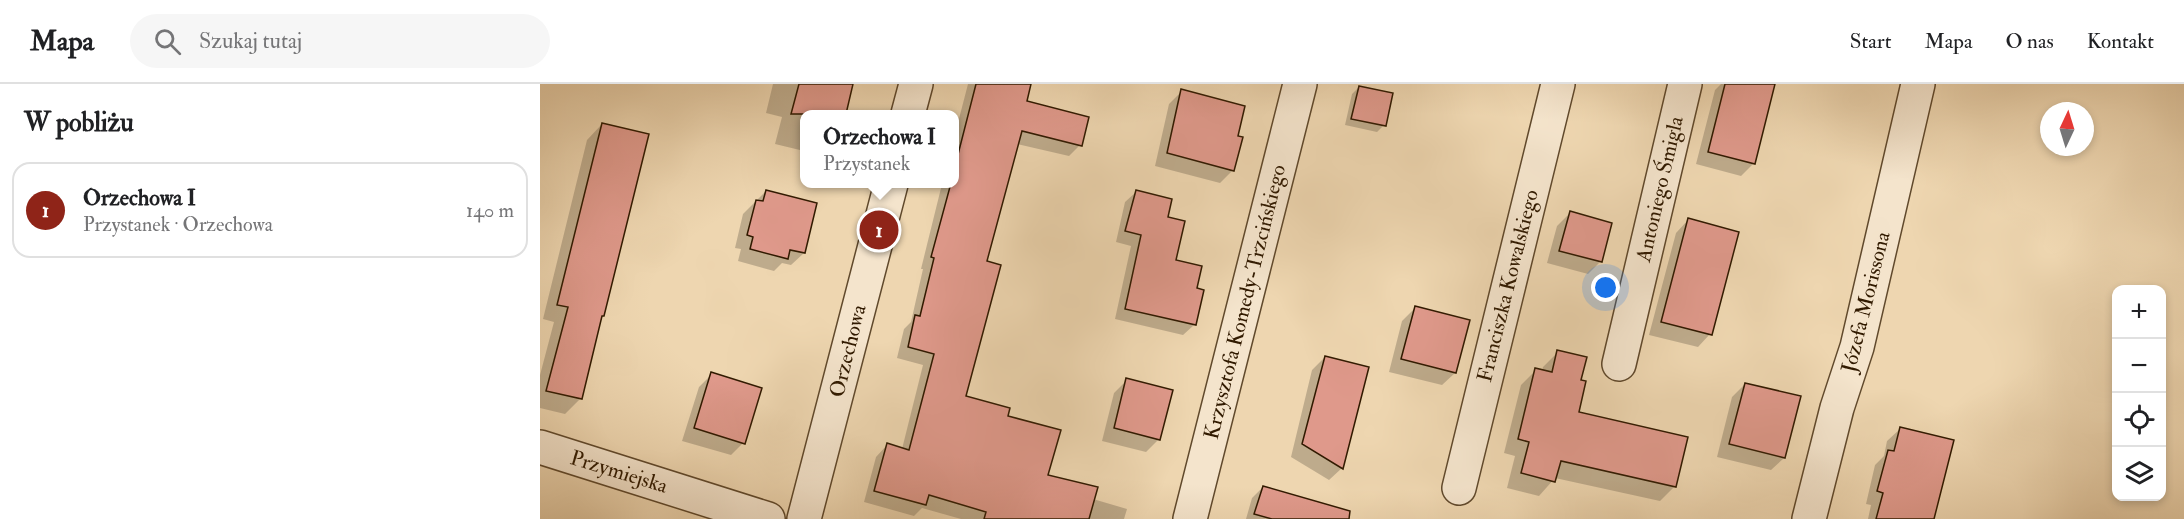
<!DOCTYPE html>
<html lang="pl">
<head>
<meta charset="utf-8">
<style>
  body { margin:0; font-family:"IM FELL Double Pica",serif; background:#f6f6f6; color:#202124 }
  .controls { position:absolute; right:18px; bottom:18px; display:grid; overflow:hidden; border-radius:12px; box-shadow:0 3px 9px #0003 }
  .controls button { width:54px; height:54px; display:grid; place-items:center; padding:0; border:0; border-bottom:2px solid #e0e0e0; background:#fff; color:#202124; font:30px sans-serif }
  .compass { position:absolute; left:1500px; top:18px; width:54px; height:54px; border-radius:50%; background:#fff; box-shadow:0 3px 9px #0003; rotate:4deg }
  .you { position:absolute; left:1066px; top:204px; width:21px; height:21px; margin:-15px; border:4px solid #fff; border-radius:50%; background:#1a73e8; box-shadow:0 0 0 9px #1a73e833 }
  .badge { display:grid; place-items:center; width:39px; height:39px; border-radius:50%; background:#8f2418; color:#fff; font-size:20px; font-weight:700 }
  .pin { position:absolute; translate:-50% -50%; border:3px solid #fff; box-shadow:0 2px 6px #0006 }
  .popup { position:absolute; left:260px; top:26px; width:159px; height:78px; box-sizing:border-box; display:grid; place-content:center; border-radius:12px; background:#fff; filter:drop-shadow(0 2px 4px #0005); font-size:20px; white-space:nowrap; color:#757577 }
  .popup b { font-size:22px; color:#202124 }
  .popup::after { content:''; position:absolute; left:50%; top:100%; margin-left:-12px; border:12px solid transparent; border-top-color:#fff }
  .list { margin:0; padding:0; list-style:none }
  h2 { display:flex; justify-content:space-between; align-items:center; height:78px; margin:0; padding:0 24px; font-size:26px }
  h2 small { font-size:20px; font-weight:400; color:#757577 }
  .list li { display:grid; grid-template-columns:39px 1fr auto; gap:18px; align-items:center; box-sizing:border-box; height:96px; margin:0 12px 12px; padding:0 12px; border:2px solid #e0e0e0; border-radius:18px }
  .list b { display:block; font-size:22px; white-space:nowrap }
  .list p { margin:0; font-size:20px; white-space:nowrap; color:#757577 }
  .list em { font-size:20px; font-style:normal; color:#757577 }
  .icon { flex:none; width:33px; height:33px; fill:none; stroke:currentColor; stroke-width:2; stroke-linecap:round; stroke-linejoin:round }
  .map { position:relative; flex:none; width:1644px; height:435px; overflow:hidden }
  header { display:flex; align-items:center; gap:36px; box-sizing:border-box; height:84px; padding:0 30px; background:#fff; border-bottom:2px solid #e0e0e0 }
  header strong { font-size:28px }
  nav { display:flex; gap:33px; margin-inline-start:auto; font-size:21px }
  .search { width:420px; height:54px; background:#f6f6f6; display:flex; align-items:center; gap:15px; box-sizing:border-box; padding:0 21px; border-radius:33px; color:#757577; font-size:22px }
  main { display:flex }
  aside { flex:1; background:#fff }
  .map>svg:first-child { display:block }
</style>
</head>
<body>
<header>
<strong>Mapa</strong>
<div class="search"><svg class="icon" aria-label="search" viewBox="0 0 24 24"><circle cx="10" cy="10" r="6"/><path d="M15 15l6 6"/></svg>Szukaj tutaj</div>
<nav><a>Start</a><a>Mapa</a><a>O nas</a><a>Kontakt</a></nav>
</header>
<main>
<aside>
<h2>W pobliżu<small></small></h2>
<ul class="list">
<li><span class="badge">1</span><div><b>Orzechowa I</b><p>Przystanek · Orzechowa</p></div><em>140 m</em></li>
</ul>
</aside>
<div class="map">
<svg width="1644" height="435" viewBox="0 0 1644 435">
  <rect width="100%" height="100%" fill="#eed6b0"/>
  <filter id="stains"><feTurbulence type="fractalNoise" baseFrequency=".00333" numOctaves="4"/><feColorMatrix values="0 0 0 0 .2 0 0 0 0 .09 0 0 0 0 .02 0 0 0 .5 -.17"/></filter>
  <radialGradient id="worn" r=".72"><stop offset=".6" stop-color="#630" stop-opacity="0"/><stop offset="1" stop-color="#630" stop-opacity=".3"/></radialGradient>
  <path fill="#0003" d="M 233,0 L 312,0 L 304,30 L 264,30 L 264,67 L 235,60 L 242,33 L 226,29 Z
    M 428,0 L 490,0 L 485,18 L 540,61 L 529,72 L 477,60 L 446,178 L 424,314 L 466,333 L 506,392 L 553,415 L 587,425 L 584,435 L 421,435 L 382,424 L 374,432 L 324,418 L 336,373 L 347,361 L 362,365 L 383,281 L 357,274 L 364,245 L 371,238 L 383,185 L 381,185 L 402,100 L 414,100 L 414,54 Z
    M 1181,0 L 1234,0 L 1214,79 L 1201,92 L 1156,80 L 1175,6 Z
    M 819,3 L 844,41 L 837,48 L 805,41 L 812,10 Z
    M 642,7 L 696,53 L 693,86 L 680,99 L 615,82 L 629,20 Z
    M 62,40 L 63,231 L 60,234 L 40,315 L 25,330 L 0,324 L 0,291 L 14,238 L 3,235 L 47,56 Z
    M 226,107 L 264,169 L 251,181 L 242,179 L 234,187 L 198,177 L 201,165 L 195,164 L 203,130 Z
    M 596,108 L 626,134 L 634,177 L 655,205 L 654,241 L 643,251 L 575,235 L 591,162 L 576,158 L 585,118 Z
    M 1030,129 L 1061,177 L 1048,190 L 1007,179 L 1017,142 Z
    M 1148,136 L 1170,250 L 1158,263 L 1109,251 L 1136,149 Z
    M 875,224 L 915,289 L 902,301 L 849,288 L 862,237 Z
    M 1018,268 L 1040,297 L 1037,329 L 1135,402 L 1120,417 L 1015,394 L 999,412 L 967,404 L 975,372 L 964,369 L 981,301 L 996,286 L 1002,287 L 1003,283 Z
    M 785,273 L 802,384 L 789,396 L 751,373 L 772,286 Z
    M 172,290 L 203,359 L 191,371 L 142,357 L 159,303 Z
    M 587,296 L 619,355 L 606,368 L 562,357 L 574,309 Z
    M 1205,300 L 1244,374 L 1231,386 L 1177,373 L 1192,313 Z
    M 1360,345 L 1393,435 L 1328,435 L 1331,421 L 1326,420 L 1335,381 L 1344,372 L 1347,357 Z
    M 723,403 L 773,435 L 706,435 L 712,414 Z"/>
  <path fill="#df998b" stroke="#311a00" stroke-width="1.5" d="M 259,0 L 313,0 L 306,30 L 251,30 Z
    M 436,0 L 491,0 L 487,17 L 549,33 L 542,62 L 482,47 L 447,177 L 461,181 L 426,312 L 470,324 L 468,332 L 521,346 L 508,391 L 558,403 L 549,435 L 444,435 L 446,428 L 389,411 L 386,421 L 334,407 L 347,359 L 369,366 L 394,270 L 368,263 L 375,231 L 380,232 L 394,174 L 391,173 L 411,99 L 414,99 L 414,86 Z
    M 1185,0 L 1235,0 L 1215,80 L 1168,68 Z
    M 819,2 L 853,9 L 846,42 L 811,35 Z
    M 641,5 L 705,22 L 698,52 L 703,53 L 694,87 L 627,69 Z
    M 62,39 L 109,50 L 64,232 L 62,232 L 42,315 L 6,307 L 28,223 L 17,221 Z
    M 226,106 L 277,119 L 265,169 L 250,166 L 248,175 L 210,165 L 213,153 L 207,151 L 216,116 L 223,117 Z
    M 596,106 L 632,115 L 628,133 L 645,137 L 636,176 L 662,182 L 657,204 L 664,206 L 656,241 L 585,225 L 601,151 L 585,147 Z
    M 1030,127 L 1072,139 L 1062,178 L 1019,167 Z
    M 1148,134 L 1199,148 L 1172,251 L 1121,238 Z
    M 875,222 L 930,236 L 916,289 L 861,275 Z
    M 1017,266 L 1047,273 L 1041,296 L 1046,297 L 1039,328 L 1148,353 L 1136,403 L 1021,377 L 1015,398 L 981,389 L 989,358 L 978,355 L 995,284 L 1012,288 Z
    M 785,272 L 829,283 L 803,385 L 762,360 Z
    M 171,288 L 222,304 L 205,360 L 154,344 Z
    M 586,294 L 633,306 L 620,356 L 574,344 Z
    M 1205,299 L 1261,312 L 1245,374 L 1189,360 Z
    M 1360,343 L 1414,356 L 1394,435 L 1336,435 L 1343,409 L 1337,407 L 1348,366 L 1354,367 Z
    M 723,402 L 810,427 L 809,435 L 732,435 L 714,430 Z"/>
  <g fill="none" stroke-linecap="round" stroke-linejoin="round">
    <g stroke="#60492c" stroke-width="36">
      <path id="minor" d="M 368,30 L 376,0
        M 1079,280 L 1145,0
        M 0,363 L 228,435
        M 919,404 L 1018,0
        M 264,435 L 351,100
        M 650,435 L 760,0
        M 1269,435 L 1297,324 L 1317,263 L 1378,0"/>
    </g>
    <use href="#minor" stroke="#f4e4cc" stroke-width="33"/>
  </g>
  <g text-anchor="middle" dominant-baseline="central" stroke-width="5" stroke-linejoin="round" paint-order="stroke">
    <g font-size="21" fill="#311a00" stroke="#f4e4cc">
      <text transform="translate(1120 105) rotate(-77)">Antoniego Śmigla</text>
      <text transform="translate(968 202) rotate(-76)">Franciszka Kowalskiego</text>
      <text transform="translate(705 218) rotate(-76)">Krzysztofa Komedy-Trzcińskiego</text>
      <text transform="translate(1326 218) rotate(-76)">Józefa Morissona</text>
      <text transform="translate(308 267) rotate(-76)">Orzechowa</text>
      <text transform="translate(79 388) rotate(17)">Przymiejska</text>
    </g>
  </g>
  <rect width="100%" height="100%" filter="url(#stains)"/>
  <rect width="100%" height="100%" fill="url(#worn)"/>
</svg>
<div class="controls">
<button>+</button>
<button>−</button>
<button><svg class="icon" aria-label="locate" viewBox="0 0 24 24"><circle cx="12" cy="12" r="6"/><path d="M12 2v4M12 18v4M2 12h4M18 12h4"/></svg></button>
<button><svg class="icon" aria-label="layers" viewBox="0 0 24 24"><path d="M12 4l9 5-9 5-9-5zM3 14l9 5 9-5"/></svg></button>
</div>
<svg class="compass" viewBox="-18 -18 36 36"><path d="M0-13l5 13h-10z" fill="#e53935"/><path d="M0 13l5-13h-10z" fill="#757577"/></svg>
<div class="you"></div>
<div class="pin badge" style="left:339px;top:146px">1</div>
<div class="popup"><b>Orzechowa I</b>Przystanek</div>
</div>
</main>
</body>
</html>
